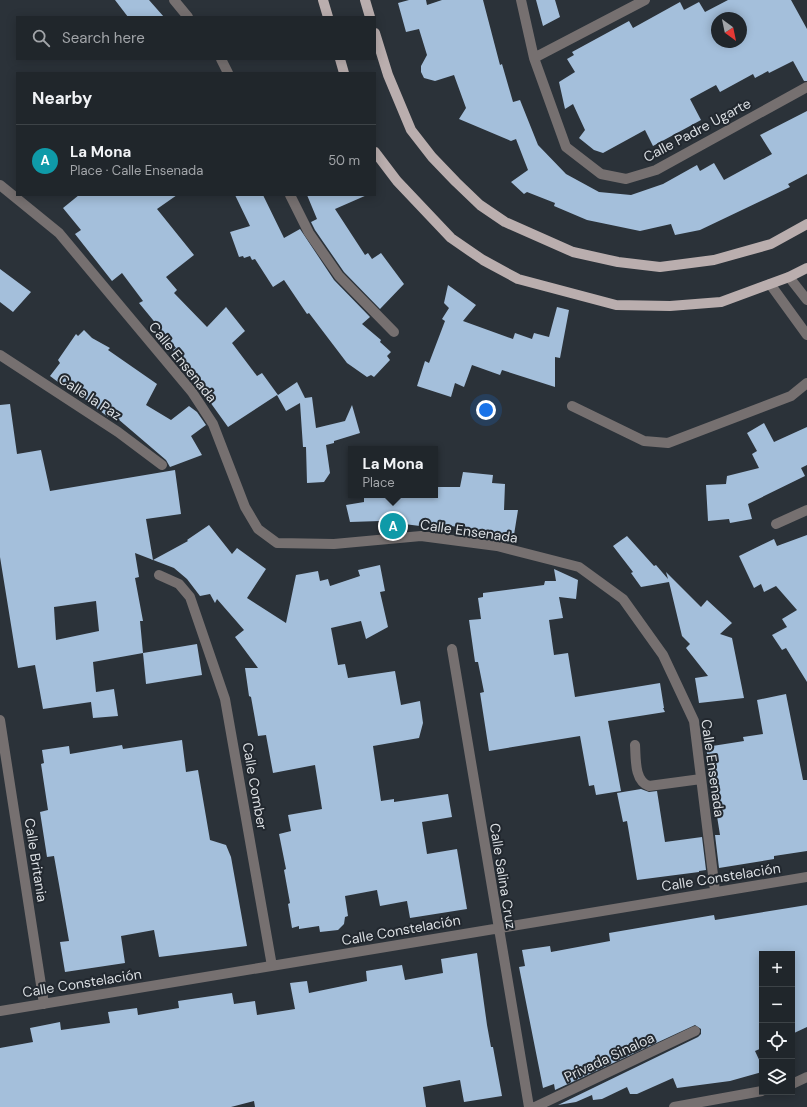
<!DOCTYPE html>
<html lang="en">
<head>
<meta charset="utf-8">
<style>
  body { margin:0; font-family:"DM Sans",sans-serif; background:#2d3237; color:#f1f3f6 }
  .controls { position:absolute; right:12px; bottom:12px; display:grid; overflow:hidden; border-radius:0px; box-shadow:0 2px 10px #0003 }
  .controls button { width:36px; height:36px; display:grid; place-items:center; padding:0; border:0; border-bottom:1px solid #3d4347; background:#20262b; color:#f1f3f6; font:20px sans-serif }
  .compass { position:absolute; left:711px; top:12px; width:36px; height:36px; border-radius:50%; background:#20262b; box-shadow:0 2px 10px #0003; rotate:147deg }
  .you { position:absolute; left:486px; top:410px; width:14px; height:14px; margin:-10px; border:3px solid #fff; border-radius:50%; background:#1a73e8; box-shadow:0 0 0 6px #1a73e833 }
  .badge { display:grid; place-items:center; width:26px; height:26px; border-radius:50%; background:#d09dff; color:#fff; font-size:13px; font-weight:700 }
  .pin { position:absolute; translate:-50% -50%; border:2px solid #fff; box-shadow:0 1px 4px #0006 }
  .popup { position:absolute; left:348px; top:446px; width:90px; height:52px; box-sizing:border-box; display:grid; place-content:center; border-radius:0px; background:#20262b; filter:drop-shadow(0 1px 3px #0005); font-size:13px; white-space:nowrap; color:#a2a5a9 }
  .popup b { font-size:15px; color:#f1f3f6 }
  .popup::after { content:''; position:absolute; left:50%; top:100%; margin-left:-8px; border:8px solid transparent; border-top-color:#20262b }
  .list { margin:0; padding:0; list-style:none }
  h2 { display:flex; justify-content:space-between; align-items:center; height:52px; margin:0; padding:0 16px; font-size:17px }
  h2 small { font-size:13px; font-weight:400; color:#a2a5a9 }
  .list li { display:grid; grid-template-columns:26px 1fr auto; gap:12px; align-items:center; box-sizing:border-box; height:72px; padding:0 16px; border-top:1px solid #3d4347 }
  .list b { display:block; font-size:15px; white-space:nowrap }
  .list p { margin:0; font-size:13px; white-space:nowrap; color:#a2a5a9 }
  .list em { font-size:13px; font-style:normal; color:#a2a5a9 }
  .icon { flex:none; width:22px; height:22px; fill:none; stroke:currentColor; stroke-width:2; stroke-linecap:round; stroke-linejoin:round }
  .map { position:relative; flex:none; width:807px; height:1107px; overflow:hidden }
  .search { position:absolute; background:#20262b; box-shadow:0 2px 10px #0003; left:16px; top:16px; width:360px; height:44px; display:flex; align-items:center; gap:10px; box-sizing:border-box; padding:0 14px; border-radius:0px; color:#a2a5a9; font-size:15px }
  .panel { position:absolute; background:#20262b; box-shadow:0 2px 10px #0003; left:16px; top:72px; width:360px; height:124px; border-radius:0px }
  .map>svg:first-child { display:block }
</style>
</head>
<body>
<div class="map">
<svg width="807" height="1107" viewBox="0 0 807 1107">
  <rect width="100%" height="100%" fill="#2b3239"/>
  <path fill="#a4bfdb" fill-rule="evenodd" d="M 115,0 L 149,0 L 164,17 L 128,17 Z
    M 409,0 L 426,0 L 427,5 L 442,0 L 483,0 L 500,65 L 502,64 L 513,102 L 520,100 L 538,145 L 566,174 L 599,192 L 631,195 L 663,184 L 697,165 L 700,171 L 714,163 L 724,180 L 772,154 L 760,135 L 807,111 L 807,174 L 788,184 L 790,187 L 700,230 L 675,235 L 671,224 L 640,231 L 587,220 L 554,206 L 555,203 L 527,192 L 524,194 L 511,182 L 528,170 L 516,139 L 511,141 L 459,119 L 466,108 L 454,75 L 435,81 L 424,78 L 421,72 L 421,66 L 427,55 L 419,29 L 406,32 L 398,3 Z
    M 536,0 L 555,0 L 560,17 L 543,26 Z
    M 728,0 L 791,0 L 807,29 L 807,81 L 804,81 L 793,61 L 769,73 L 768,71 L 755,78 L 753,74 L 720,92 L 716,85 L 690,99 L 701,120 L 653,146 L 645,130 L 603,153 L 594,150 L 579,138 L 585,130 L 573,104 L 565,109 L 559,82 L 575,72 L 567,59 L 574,55 L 572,52 L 629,21 L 633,28 L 680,2 L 684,10 L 699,2 L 705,12 ZM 717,18 L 741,18 L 741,42 L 717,42 Z
    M 79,195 L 177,195 L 157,209 L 194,255 L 166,277 L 177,290 L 174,293 L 207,327 L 226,307 L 245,331 L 232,343 L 257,376 L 262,373 L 278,395 L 297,382 L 305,398 L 312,397 L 316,428 L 345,421 L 352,405 L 360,433 L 334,441 L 334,443 L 326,445 L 330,473 L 324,482 L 307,483 L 306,447 L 303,447 L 300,403 L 286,411 L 277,395 L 228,427 L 192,377 L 195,375 L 173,350 L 176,348 L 139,303 L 143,301 L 122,273 L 112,281 L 75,234 L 81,230 L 63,208 Z
    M 235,195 L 263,195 L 284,238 L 300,229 L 334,280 L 370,317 L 362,324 L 381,340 L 380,342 L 391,352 L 387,356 L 390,360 L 374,377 L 371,375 L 367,377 L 347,363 L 309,313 L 307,314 L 284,280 L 273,287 L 255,259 L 252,260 L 250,256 L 244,258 L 243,256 L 239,257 L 230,232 L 250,226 Z
    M 307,195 L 367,195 L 335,209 L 365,255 L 368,253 L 372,259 L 381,253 L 404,284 L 380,309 L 344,272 L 315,230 L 311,222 L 317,219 Z
    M 0,269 L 31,292 L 13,312 L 0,302 Z
    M 448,285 L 476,305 L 463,321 L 513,339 L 515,333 L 532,339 L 534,333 L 549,337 L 557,307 L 569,310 L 560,358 L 555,357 L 555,387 L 502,370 L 500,375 L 472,365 L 464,387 L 455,383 L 451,397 L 417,386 L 425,361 L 429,363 L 445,321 L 442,319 L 449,308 L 444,303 Z
    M 84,330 L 92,338 L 110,348 L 108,350 L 157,384 L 146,405 L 171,420 L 189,406 L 197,412 L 206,425 L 191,436 L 202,455 L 170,467 L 166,460 L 111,413 L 108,417 L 72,389 L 70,391 L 50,376 L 60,363 L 58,360 L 76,334 L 78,336 Z
    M 10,404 L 17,454 L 41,450 L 50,491 L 175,470 L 181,514 L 146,519 L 153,560 L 188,541 L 187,540 L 209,525 L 232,554 L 237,548 L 266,569 L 247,598 L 286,623 L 296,575 L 318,571 L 320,581 L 328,579 L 330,586 L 360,576 L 358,570 L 380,565 L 385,591 L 380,592 L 388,627 L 366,639 L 361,621 L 331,628 L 338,665 L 345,664 L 348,678 L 395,671 L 401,705 L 420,701 L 423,723 L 419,738 L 373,746 L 381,801 L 394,799 L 394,802 L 448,794 L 452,817 L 422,822 L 427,854 L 457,849 L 467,909 L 410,918 L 407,901 L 380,906 L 377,890 L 345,896 L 348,916 L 345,917 L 344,924 L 338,930 L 320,932 L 319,926 L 299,929 L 299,926 L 292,928 L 288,904 L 290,903 L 284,870 L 286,869 L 279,834 L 291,831 L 288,815 L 322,809 L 315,765 L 273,773 L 266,735 L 258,736 L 251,697 L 249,696 L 245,668 L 258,668 L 235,637 L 244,630 L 217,599 L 215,603 L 210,594 L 200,596 L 187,579 L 174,568 L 135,553 L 139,577 L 135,578 L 143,621 L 140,621 L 143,653 L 93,662 L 96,692 L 114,689 L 118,716 L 93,718 L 91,702 L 43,709 L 35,665 L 18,668 L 0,557 L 0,405 ZM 96,601 L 99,631 L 56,640 L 54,607 Z
    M 764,423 L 774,442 L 807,427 L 807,465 L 801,468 L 805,476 L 748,504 L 752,519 L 730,523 L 729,519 L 708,521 L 706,485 L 726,484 L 727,476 L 759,468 L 752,454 L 757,451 L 747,433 Z
    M 463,472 L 493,475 L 492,483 L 505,484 L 504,510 L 518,510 L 513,541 L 473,536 L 474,529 L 420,522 L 420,526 L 380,521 L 350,522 L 346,505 L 364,502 L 364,495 L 435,495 L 435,487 L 460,487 Z
    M 807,535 L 807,682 L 786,648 L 782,650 L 772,635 L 787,627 L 782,619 L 797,610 L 776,586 L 764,592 L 761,584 L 754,588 L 739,556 L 774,539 L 777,546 Z
    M 627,536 L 654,566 L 656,565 L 668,579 L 666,572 L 701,607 L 707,600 L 732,623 L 720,634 L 732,638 L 744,698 L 699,703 L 695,678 L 708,676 L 686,648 L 690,644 L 682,636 L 669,582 L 641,587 L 631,573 L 633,572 L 613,546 Z
    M 554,569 L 578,580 L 576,599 L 559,597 L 563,618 L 549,620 L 554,655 L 568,653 L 575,697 L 660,683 L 664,708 L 663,708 L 665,712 L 608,721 L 621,791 L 596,795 L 594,785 L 589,786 L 580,736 L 489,751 L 480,693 L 484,692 L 478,662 L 475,662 L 469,620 L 481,619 L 478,598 L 483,597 L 483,593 L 544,585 L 545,581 L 556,581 Z
    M 197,644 L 202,675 L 146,684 L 143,653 Z
    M 786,694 L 803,780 L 807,780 L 807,851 L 774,856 L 774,859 L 719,868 L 715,835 L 720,835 L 706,747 L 744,741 L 743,737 L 763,734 L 757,700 Z
    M 182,740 L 186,772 L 198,770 L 210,840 L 226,845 L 231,857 L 247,946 L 159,957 L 154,930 L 121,936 L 125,963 L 65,972 L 60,942 L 69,941 L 54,856 L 47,857 L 40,812 L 48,810 L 41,764 L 44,763 L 42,750 L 69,746 L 70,754 L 122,745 L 123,749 Z
    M 641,789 L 649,792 L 657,791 L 665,842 L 702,837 L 706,870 L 699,871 L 699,872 L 637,880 L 627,821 L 623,822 L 617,793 Z
    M 807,905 L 807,1027 L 792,1034 L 792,954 L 762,954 L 762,1048 L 755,1051 L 762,1066 L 762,1072 L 730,1081 L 677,1088 L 673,1078 L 637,1094 L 630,1094 L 627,1087 L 602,1099 L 593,1100 L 592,1095 L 576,1102 L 558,1105 L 698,1037 L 701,1034 L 701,1029 L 695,1025 L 555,1090 L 554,1084 L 543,1088 L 519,967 L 525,966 L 522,950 L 550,946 L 551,952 L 610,941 L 609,933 L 714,915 L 715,920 Z
    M 477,953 L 487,1025 L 491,1047 L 493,1047 L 502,1096 L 464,1102 L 460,1080 L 423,1087 L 426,1107 L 255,1107 L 254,1101 L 231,1107 L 0,1107 L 0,1048 L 33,1042 L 30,1028 L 60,1022 L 61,1030 L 110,1023 L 108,1012 L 137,1008 L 138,1015 L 179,1008 L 178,1001 L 232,993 L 234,1004 L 255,1001 L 257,1015 L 295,1009 L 290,983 L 307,981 L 309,993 L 367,981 L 366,971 L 402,965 L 405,980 L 443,973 L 441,959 Z"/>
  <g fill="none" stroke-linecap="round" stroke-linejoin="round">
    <path stroke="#767070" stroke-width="10" d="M 174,0 L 188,17
      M 521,0 L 534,58 L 566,147 L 601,174 L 626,179 L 656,170 L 807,87
      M 534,58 L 645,0
      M 221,59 L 228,73
      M 0,185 L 59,233 L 192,392 L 213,424 L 245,507 L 258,529 L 277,543 L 334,544 L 421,536 L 497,546 L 579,567 L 623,599 L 663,655 L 694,721 L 715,891
      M 290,195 L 309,233 L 339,276 L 394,332
      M 789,277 L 807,300
      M 770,284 L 807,335
      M 0,355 L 118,432 L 162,465
      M 572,406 L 644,441 L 668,443 L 791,396 L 807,383
      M 776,524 L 807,510
      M 159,575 L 179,584 L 190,597 L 225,699 L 272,966
      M 452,649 L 529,1107
      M 0,720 L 44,1004
      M 635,745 C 636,758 634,781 649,786 L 701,779
      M 0,1011 L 807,877
      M 792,1084 L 807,1077
      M 535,1107 L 695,1031
      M 674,1107 L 762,1091"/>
    <path stroke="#baaeae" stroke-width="10" d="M 323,0 L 328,17
      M 365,0 L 370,17
      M 375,33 L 388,75 L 411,130 L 432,157 L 456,182 L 480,205 L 505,222 L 573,252 L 618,262 L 660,267 L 714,260 L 771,244 L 807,224
      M 340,59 L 344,73
      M 375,152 L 397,181 L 451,238 L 483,260 L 518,279 L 616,305 L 670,306 L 721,302 L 789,277 L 807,268"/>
  </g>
  <g text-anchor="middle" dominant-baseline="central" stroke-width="4" stroke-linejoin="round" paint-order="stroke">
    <g font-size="14" fill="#dbdfe3" stroke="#22282f">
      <text transform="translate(697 130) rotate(-28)">Calle Padre Ugarte</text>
      <text transform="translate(183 362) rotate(51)">Calle Ensenada</text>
      <text transform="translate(90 397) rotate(33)">Calle la Paz</text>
      <text transform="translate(469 531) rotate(8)">Calle Ensenada</text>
      <text transform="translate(713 768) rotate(82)">Calle Ensenada</text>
      <text transform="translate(255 786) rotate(80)">Calle Comber</text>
      <text transform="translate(36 860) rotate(81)">Calle Britania</text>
      <text transform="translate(503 876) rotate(81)">Calle Salina Cruz</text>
      <text transform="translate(721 877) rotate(-9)">Calle Constelación</text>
      <text transform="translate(401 930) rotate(-10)">Calle Constelación</text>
      <text transform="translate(82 983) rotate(-9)">Calle Constelación</text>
      <text transform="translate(609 1057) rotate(-25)">Privada Sinaloa</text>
    </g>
  </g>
</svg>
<div class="controls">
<button>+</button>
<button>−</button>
<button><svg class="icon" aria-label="locate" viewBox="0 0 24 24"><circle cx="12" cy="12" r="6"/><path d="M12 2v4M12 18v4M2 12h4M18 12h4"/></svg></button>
<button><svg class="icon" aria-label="layers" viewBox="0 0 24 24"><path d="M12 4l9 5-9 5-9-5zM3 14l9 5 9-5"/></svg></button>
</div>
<svg class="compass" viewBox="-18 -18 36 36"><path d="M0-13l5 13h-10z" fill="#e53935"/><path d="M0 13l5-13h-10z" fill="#a2a5a9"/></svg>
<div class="you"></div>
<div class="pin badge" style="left:393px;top:526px;background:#0f9aa8">A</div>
<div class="popup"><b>La Mona</b>Place</div>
<div class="search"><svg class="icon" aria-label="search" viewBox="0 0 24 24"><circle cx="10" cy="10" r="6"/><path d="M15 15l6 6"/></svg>Search here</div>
<section class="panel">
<h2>Nearby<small></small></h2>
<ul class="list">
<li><span class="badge" style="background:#0f9aa8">A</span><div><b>La Mona</b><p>Place · Calle Ensenada</p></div><em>50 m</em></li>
</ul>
</section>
</div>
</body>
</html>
